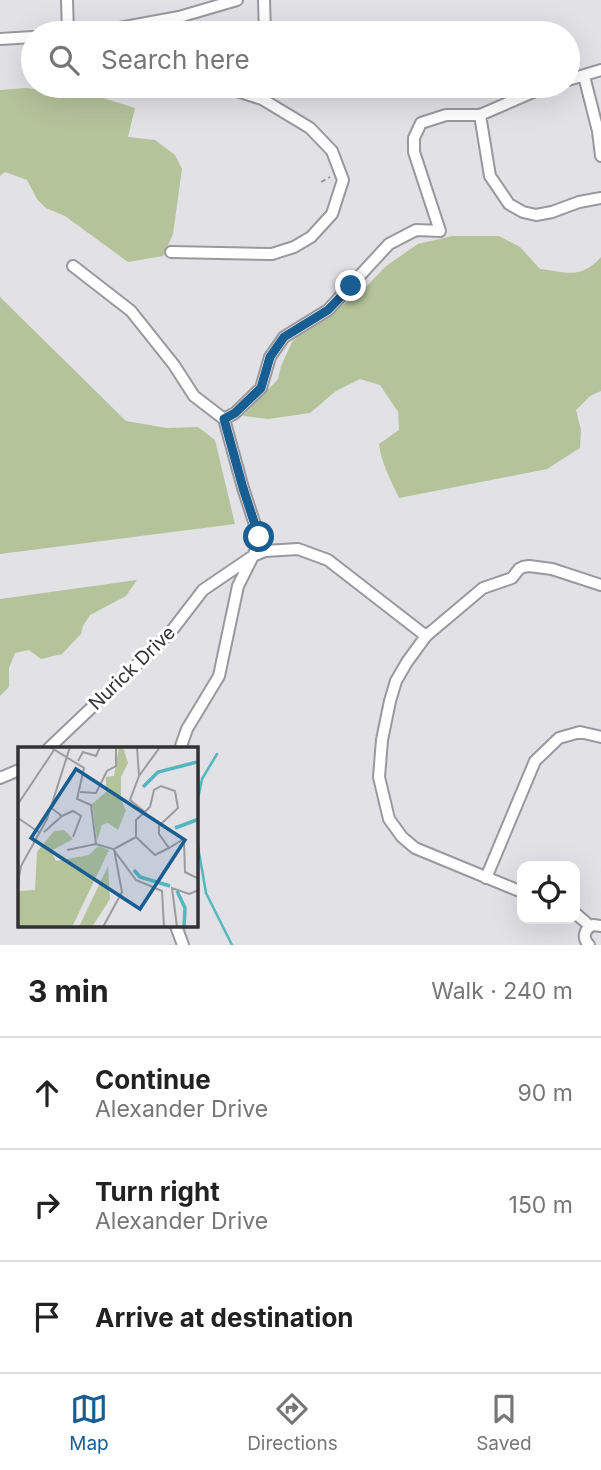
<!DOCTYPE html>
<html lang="en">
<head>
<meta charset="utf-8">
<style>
  body { margin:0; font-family:Inter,sans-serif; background:#f2f2f2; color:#222 }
  .controls { position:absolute; right:21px; bottom:21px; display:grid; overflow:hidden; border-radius:14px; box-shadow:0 7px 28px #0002 }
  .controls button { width:63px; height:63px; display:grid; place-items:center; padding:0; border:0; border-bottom:2px solid #e0e0e0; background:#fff; color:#222; font:35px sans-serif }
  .stop { position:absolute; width:21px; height:21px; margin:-16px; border:5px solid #185e92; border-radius:50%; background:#fff }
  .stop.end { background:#185e92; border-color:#fff; box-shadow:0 2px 7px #0008 }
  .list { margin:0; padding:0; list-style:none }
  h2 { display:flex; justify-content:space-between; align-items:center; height:91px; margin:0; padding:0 28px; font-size:30px }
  h2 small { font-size:23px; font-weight:400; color:#767676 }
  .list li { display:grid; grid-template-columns:46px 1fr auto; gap:21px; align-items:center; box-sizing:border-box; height:112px; padding:0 28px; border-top:2px solid #e0e0e0 }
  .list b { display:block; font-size:26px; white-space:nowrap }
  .list p { margin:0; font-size:23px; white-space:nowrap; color:#767676 }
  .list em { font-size:23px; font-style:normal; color:#767676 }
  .icon { flex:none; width:38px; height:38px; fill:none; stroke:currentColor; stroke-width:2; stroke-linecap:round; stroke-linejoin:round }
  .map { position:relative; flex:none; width:601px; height:945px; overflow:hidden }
  .search { position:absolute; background:#fff; box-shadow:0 7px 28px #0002; left:21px; right:21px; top:21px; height:77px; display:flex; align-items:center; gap:18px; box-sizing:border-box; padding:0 24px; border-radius:38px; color:#767676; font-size:26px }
  .sheet { height:427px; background:#fff }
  nav { display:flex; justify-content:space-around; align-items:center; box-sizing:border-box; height:98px; border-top:2px solid #e0e0e0; background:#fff; font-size:19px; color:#767676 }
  nav a { display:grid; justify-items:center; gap:4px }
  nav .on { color:#185e92 }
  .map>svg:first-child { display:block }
</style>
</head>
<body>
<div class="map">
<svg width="601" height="945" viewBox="0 0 601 945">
  <rect width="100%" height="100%" fill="#e2e1e5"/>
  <path fill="#b5c39a" d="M 26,88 L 100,97 L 135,108 L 128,137 L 155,140 L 175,155 L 182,169 L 173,234 L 163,256 L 128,262 L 65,216 L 46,208 L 37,199 L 27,180 L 5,172 L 0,176 L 0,90 Z
    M 452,236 L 499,236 L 520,247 L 540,269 C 567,272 580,280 601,257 L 601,391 L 590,396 L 576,410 L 581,430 L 580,448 L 547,469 L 399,498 C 391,480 381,463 379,444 L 399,430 L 398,412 L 380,385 L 360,379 L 336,391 L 310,413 L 268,419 L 243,416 L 278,379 L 281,366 L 292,342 L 308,326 L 333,312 L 362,291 L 386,266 L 418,244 Z
    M 0,297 L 126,421 L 167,428 L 198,427 L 215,440 L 235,524 L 0,554 Z
    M 137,580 L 126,596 L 90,615 L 83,626 L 81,634 L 62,654 L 41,659 L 29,650 L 15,653 L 9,668 L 9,687 L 0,696 L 0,599 Z"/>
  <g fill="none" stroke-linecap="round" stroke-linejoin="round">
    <path stroke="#56b6be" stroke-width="2.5" d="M 196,809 L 202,779 L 217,754
      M 196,835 L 206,893 L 232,945"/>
    <g stroke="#99989c" stroke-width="14">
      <path id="street" d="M 67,0 L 68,33
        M 264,0 L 265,33
        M 92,33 L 179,17 L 237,0
        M 0,39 L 33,37
        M 584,76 L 598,131 L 601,156
        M 568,80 L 601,70
        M 166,86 L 209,88 L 237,91 L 262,99
        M 480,115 L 490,176 L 509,204 L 523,212 L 536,215 L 552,212 L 579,202 L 601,198
        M 171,252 L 272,254 L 294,247 L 311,237 L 332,214 L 343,180 L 332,151 L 310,128 L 262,99 L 264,86
        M 73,266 L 131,311 L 174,365 L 194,396 L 224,419
        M 224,419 L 235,413 L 261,388 L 270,357 L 284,337 L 328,310 L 389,244 L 416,230 L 440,231 L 414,152 L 414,138 L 421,123 L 446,115 L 480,115 L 547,86
        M 48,749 L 170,633 L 203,590 L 253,556 L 265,551 L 298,549 L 328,560 L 426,636
        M 180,749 L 187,729 L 219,676 L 238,586 L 259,544 L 259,537 L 243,488 L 224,419
        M 0,778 L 19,770
        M 486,878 L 535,761 L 559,738 L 580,732 L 601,737
        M 522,892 L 415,848 L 402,837 L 389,819 L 379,777 L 382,740 L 390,701 L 396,681 L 407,662 L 426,636 L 483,588 L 512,578 L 519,569 L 523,567 L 529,566 L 552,569 L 601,585
        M 575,913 L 590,926
        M 176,926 L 183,945
        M 589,945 C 582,938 584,929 593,925 L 601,926"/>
    </g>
    <path stroke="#919093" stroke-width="2" stroke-dasharray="5 3.5" stroke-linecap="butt" d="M 321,182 L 330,177"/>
    <use href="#street" stroke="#fff" stroke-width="10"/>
  </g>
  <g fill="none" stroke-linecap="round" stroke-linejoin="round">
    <path stroke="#185e92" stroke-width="9" d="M 259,537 L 243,488 L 224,419 L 235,413 L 261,388 L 270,357 L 284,337 L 328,310 L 351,286"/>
  </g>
  <g text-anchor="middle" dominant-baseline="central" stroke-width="6" stroke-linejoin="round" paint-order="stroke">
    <g font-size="19" fill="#323133" stroke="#fff">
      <text transform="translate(132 668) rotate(-44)">Nurick Drive</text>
    </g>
  </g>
  <g transform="translate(18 747)">
    <rect width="180" height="180" fill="#e2e1e5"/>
    <path d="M 101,0 L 105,0 L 110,16 L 103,30 L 103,53 L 108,63 L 100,83 L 90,76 L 84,78 L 79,94 L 74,57 L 88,45 L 88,30 L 96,29 ZM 46,83 L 55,92 L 33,104 L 38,114 L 71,108 L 80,99 L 91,103 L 54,180 L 0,180 L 0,144 L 17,143 L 19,105 L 36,84 ZM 90,119 L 92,152 L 74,180 L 61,180 Z" fill="#b5c39a"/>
    <path fill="none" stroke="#56b6be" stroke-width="3.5" d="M 125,40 L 140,25 L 179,15M 157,81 L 181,72M 116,123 L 122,130 L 152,139M 159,144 L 167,161 L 166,180"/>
    <path fill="none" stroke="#9c9b9e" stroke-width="2" d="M 32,0 L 66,21 L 59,52 L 73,58 L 78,97M 119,0 L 121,29 L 112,53 L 127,65M 180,0 L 181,41M 60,14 L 65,5 L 78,9 L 82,0M 121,29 L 142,0M 62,45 L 78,46 L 89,24 L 98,19 L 98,0M 0,57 L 36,3M 32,60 L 44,69 L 55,64 L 63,69 L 55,90M 0,71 L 22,86M 26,85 L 44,69M 166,94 L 167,125 L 181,132M 151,101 L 137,108 L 118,90 L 118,73 L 132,60 L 136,43 L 143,39 L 157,44 L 160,61 L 141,79 L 141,87 L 151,101 L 164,93M 49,103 L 78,97 L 95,102 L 118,133 L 144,144 L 146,180M 0,136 L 3,119 L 29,72 L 52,0M 85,180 L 104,145 L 96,102 L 118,90M 159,180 L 154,141 L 171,147 L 181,143"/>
    <path fill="#185e92" fill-opacity="0.15" stroke="#185e92" stroke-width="3.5" d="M 58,22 L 167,93 L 122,162 L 13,91 Z"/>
    <rect width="180" height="180" fill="none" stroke="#323133" stroke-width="3.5"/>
  </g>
</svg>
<div class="controls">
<button><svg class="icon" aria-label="locate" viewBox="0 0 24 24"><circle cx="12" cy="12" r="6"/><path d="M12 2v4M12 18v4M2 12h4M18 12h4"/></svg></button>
</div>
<div class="stop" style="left:259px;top:537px"></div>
<div class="stop end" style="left:351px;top:286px"></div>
<div class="search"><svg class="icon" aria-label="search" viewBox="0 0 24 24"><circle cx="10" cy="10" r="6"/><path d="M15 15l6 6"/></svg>Search here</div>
</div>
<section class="sheet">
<h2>3 min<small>Walk · 240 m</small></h2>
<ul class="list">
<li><svg class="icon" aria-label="ahead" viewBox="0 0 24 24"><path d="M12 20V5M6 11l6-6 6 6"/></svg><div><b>Continue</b><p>Alexander Drive</p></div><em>90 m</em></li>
<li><svg class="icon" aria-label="right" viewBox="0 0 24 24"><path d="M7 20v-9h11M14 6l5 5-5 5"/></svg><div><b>Turn right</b><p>Alexander Drive</p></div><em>150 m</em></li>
<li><svg class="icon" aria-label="arrive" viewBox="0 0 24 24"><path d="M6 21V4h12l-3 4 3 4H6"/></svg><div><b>Arrive at destination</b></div></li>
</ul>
</section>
<nav>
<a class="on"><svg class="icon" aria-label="map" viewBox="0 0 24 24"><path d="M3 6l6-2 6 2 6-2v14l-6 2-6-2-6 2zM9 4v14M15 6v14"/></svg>Map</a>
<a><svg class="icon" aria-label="directions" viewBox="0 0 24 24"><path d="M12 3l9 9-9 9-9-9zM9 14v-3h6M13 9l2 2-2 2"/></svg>Directions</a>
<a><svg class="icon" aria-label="saved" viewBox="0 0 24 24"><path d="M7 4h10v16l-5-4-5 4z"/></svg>Saved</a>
</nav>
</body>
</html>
